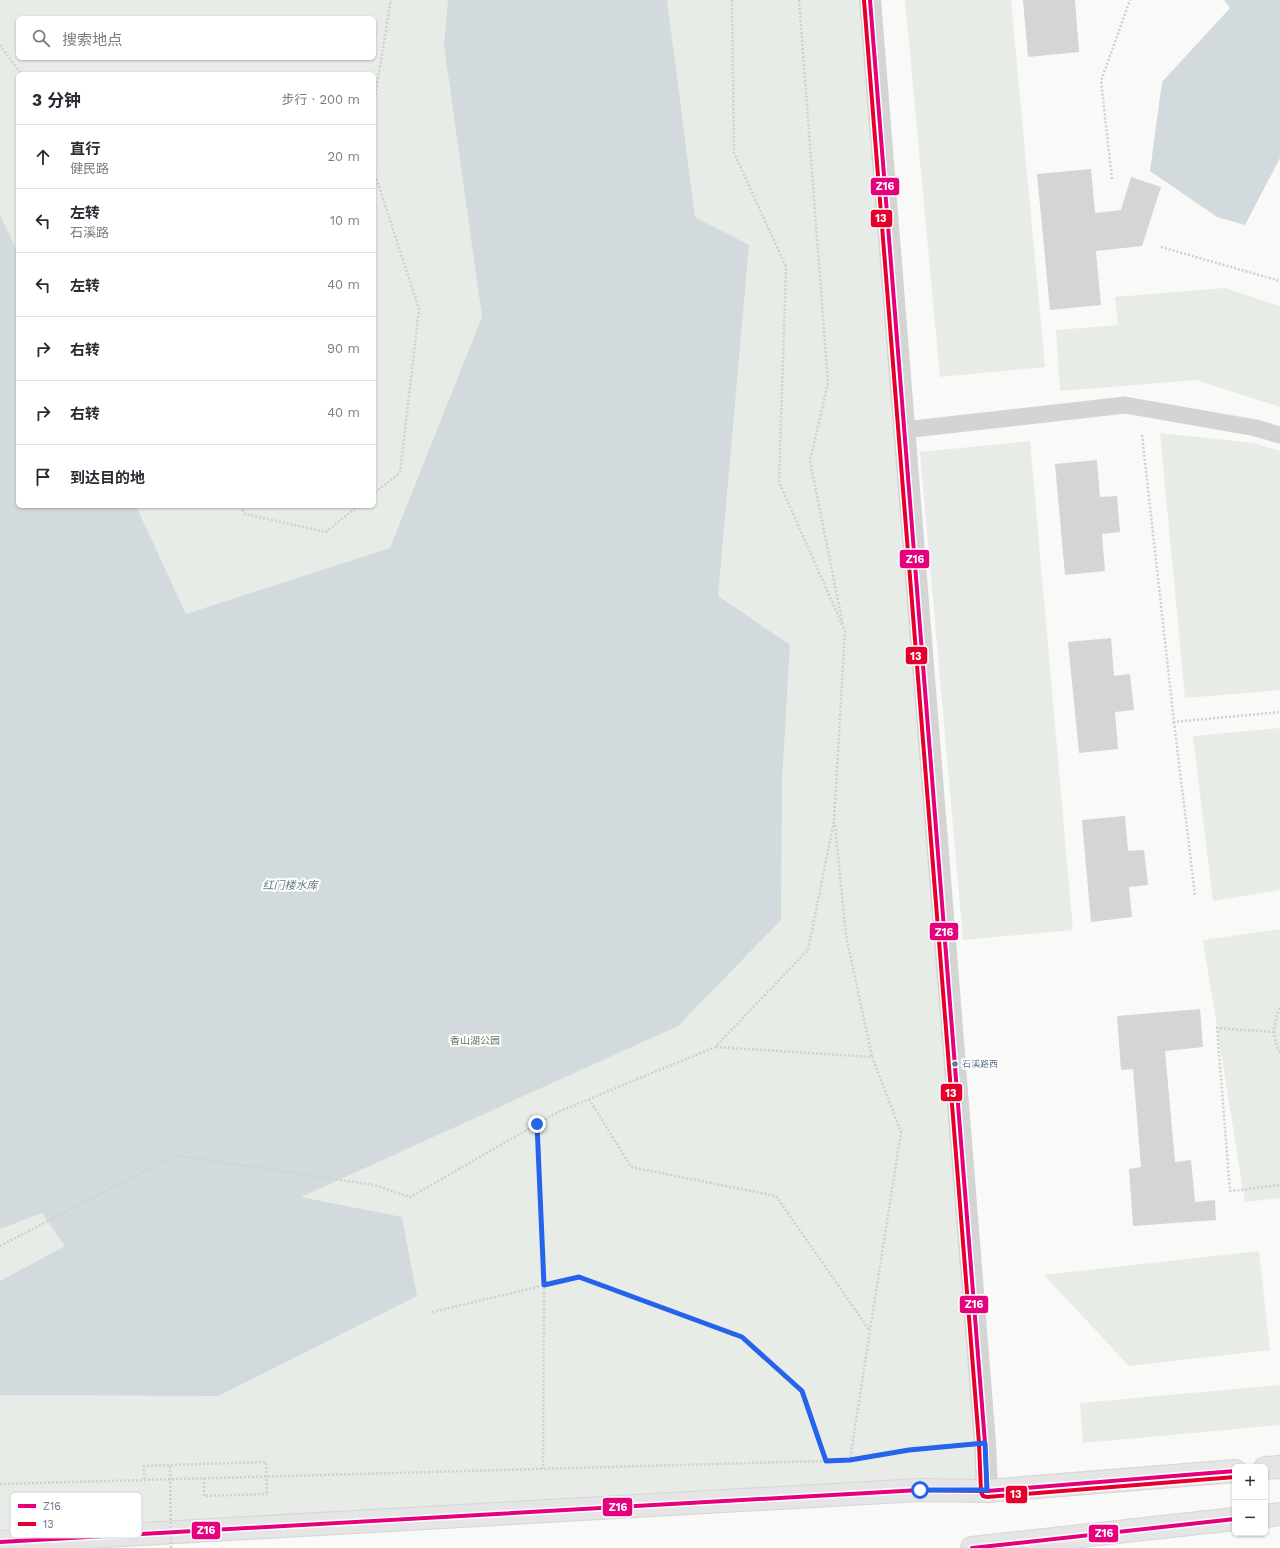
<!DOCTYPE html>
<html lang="zh">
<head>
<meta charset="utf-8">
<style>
  body { margin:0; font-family:"Work Sans","Noto Sans SC",sans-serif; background:#f2f2f3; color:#2b2b33 }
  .controls { position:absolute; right:12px; bottom:12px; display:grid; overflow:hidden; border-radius:6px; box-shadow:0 1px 3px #0004 }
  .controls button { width:36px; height:36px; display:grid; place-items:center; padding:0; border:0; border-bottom:1px solid #e1e1e2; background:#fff; color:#2b2b33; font:20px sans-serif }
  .stop { position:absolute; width:12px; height:12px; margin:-9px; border:3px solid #2563eb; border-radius:50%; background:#fff }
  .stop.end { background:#2563eb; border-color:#fff; box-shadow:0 1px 4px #0008 }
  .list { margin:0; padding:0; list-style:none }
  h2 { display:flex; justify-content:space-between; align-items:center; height:52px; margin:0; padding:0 16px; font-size:17px }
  h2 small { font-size:13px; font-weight:400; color:#7c7c81 }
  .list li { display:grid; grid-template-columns:26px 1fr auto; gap:12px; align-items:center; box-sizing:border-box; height:64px; padding:0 16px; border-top:1px solid #e1e1e2 }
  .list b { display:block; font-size:15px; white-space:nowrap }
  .list p { margin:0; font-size:13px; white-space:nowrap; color:#7c7c81 }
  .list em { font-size:13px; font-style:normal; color:#7c7c81 }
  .icon { flex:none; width:22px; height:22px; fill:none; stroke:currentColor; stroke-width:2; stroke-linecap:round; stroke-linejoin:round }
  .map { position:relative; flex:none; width:1280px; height:1548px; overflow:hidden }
  .search { position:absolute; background:#fff; box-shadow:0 1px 3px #0004; left:16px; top:16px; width:360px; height:44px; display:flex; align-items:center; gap:10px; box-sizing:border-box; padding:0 14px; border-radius:6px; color:#7c7c81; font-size:15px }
  .panel { position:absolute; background:#fff; box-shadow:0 1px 3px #0004; left:16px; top:72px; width:360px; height:436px; border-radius:6px }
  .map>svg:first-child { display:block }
</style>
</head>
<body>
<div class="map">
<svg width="1280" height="1548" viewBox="0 0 1280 1548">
  <rect width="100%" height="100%" fill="#f9f9f8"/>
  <path fill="#e8ece6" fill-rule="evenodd" d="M 0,0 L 870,0 L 987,1491 L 0,1539 ZM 18,18 L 374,18 L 374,58 L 18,58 ZM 18,74 L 374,74 L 374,506 L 18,506 Z
    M 905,0 L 1011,0 L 1045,367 L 940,377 Z
    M 1225,288 L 1280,306 L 1280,407 L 1196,380 L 1060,391 L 1056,330 L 1118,325 L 1115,297 Z
    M 1160,433 L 1253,443 L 1280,451 L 1280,690 L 1185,698 Z
    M 1030,441 L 1073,930 L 963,940 L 920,452 Z
    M 1280,728 L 1280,890 L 1213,901 L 1193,736 Z
    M 1280,929 L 1280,1198 L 1245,1202 L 1203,940 Z
    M 1259,1251 L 1270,1350 L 1129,1366 L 1044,1275 Z
    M 1280,1385 L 1280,1425 L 1083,1443 L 1080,1403 Z"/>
  <path fill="#d3dade" d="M 448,0 L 667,0 L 695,217 L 749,245 L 718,596 L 790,645 L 782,779 L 781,920 L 678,1026 L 301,1197 L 402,1217 L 417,1296 L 218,1396 L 0,1395 L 0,1281 L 65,1246 L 42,1213 L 0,1229 L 0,215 L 18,253 L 18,506 L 136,506 L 186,614 L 390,548 L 482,317 L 444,45 Z
    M 1224,0 L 1280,0 L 1280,158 L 1245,225 L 1217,217 L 1150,171 L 1162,82 L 1230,8 Z"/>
  <path fill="#d4d5d6" d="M 1023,0 L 1075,0 L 1079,52 L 1028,57 Z
    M 1091,169 L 1095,213 L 1121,210 L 1131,177 L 1161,187 L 1142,246 L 1096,251 L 1101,305 L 1050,310 L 1037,174 Z
    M 1097,460 L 1100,497 L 1117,496 L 1120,532 L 1102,534 L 1105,571 L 1065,575 L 1055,464 Z
    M 1111,638 L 1114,676 L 1130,674 L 1134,710 L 1115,712 L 1118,749 L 1079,753 L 1068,642 Z
    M 1125,816 L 1128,851 L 1144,850 L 1148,885 L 1129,887 L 1132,917 L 1091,922 L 1082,820 Z
    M 1200,1009 L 1203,1047 L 1165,1051 L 1175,1162 L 1191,1160 L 1195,1202 L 1215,1200 L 1216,1220 L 1133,1226 L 1129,1169 L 1141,1167 L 1133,1069 L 1121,1070 L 1117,1016 Z"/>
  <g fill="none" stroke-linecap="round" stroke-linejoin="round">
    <g stroke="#d5d6d7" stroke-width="24">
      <path id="primary" d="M 1265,1468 L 1280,1467
        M 1265,1516 L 1280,1514
        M 0,1542 L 920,1490 L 987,1491 L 1235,1471
        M 972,1548 L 1235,1519"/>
    </g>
    <path stroke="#cfd0d2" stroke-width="2.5" stroke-dasharray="2 2" stroke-linecap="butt" d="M 799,0 L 828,383 L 810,461 L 843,625
      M 0,45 L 21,74
      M 374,103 L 391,0
      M 374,171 L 419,309 L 400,473 L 374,493
      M 1112,179 L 1101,81 L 1130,0
      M 1161,247 L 1280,281
      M 1142,435 L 1174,722 L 1280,712
      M 240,506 L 245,514 L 326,532 L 358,506
      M 1174,722 L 1195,895
      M 835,825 L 846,935 L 872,1057
      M 1280,1008 C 1273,1022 1272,1039 1280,1052
      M 1274,1032 L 1217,1028 L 1230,1191 L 1280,1185
      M 716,1047 L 872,1057 L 901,1132 L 850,1459
      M 589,1099 L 631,1167 L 776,1196 L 870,1331
      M 537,1124 L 544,1285 L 543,1469
      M 0,1246 L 175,1155 L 374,1185 L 410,1197 L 558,1112 L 715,1047 L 808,950 L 834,821 L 845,631 L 779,482 L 786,267 L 734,153 L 732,0
      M 432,1312 L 579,1277 L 742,1337 L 802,1391 L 826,1461
      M 204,1478 L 204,1496 L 267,1494
      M 144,1479 L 144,1466 L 170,1465
      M 0,1484 L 822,1461 L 850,1459 L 909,1450 L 960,1445"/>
    <path stroke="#d4d4d5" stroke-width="17" d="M 904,430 L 1125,405 L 1256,428 L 1280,435"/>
    <path stroke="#d4d4d5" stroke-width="22" d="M 870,0 L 985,1443 L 987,1491"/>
    <use href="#primary" stroke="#e5e5e5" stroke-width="22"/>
    <path stroke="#cfd0d2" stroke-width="2.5" stroke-dasharray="2 2" stroke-linecap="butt" d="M 171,1548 L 170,1465 L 266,1462 L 267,1494"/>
    <g stroke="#fff" stroke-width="7">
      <path id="bus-1" d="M 870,0 L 985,1443 L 987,1491
        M 0,1542 L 920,1490 L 987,1491 L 1235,1471
        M 972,1548 L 1235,1519"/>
    </g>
    <g stroke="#fff" stroke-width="7">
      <path id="bus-2" d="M 864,0 L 979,1443 L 981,1492 L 983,1496 L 987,1497 L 1235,1477"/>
    </g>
    <use href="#bus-1" stroke="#e5007d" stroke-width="4"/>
    <use href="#bus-2" stroke="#e4002b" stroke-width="4"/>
  </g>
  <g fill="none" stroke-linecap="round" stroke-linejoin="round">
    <path stroke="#2563eb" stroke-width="5" d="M 537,1124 L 544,1285 L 579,1277 L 742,1337 L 802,1391 L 826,1461 L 850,1460 L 909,1450 L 985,1443 L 987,1490 L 920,1490"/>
  </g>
  <circle fill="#66778c" stroke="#fff" stroke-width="1.5" cx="955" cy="1064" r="3.5"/>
  <g text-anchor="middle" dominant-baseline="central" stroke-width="4" stroke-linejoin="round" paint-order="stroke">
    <g font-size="9" fill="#66778c" stroke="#fff" text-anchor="start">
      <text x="962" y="1064">石溪路西</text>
    </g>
    <g font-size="10" fill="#647c61" stroke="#fff">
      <text x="475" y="1040">香山湖公园</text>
    </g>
    <g font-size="11" font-style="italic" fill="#627986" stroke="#fff">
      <text x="290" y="885">红门楼水库</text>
    </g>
  </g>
  <rect x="10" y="1492" width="132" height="46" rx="6" fill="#fff" stroke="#d1d6dc" stroke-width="1"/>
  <rect x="18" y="1504" width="18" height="4" fill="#e5007d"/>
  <rect x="18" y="1522" width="18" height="4" fill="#e4002b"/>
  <g font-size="11" fill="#66778c">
    <text x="43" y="1510">Z16</text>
    <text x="43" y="1528">13</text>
  </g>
  <g stroke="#fff" stroke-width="1.5">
    <rect x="870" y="177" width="30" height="19" rx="4" fill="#e5007d"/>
    <rect x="870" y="209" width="23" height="19" rx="4" fill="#e4002b"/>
    <rect x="899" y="549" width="31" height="20" rx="4" fill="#e5007d"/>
    <rect x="905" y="646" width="23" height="19" rx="4" fill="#e4002b"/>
    <rect x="929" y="922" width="30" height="19" rx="4" fill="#e5007d"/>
    <rect x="940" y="1083" width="23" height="19" rx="4" fill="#e4002b"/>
    <rect x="959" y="1295" width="30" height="19" rx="4" fill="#e5007d"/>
    <rect x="1005" y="1485" width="23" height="19" rx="4" fill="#e4002b"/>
    <rect x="602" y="1497" width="31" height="20" rx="4" fill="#e5007d"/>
    <rect x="191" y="1521" width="30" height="19" rx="4" fill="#e5007d"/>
    <rect x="1088" y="1524" width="31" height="19" rx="4" fill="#e5007d"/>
  </g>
  <g font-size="11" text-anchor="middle" font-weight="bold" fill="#fff">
    <text x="885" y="190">Z16</text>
    <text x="881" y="222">13</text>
    <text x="915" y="563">Z16</text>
    <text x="916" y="660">13</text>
    <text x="944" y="936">Z16</text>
    <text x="951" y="1097">13</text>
    <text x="974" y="1308">Z16</text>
    <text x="1016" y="1498">13</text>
    <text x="618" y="1511">Z16</text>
    <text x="206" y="1534">Z16</text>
    <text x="1104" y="1537">Z16</text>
  </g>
</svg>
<div class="controls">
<button>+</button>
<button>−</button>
</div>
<div class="stop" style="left:920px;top:1490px"></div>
<div class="stop end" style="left:537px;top:1124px"></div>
<div class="search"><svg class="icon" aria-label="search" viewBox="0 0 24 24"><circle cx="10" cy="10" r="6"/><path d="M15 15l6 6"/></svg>搜索地点</div>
<section class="panel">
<h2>3 分钟<small>步行 · 200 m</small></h2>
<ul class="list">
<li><svg class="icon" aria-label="ahead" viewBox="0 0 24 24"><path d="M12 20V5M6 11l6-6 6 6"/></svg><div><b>直行</b><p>健民路</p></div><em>20 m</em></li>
<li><svg class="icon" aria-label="left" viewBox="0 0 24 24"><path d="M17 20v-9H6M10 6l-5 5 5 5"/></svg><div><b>左转</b><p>石溪路</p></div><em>10 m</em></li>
<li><svg class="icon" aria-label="left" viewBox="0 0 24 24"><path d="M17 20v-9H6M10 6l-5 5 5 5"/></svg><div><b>左转</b></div><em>40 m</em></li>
<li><svg class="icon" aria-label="right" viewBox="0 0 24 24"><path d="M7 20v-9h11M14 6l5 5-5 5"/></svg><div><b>右转</b></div><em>90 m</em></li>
<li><svg class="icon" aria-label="right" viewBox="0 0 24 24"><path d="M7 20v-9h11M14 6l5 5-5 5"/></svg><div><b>右转</b></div><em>40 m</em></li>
<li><svg class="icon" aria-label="arrive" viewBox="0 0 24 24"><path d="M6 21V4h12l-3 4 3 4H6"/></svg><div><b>到达目的地</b></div></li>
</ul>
</section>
</div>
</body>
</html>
